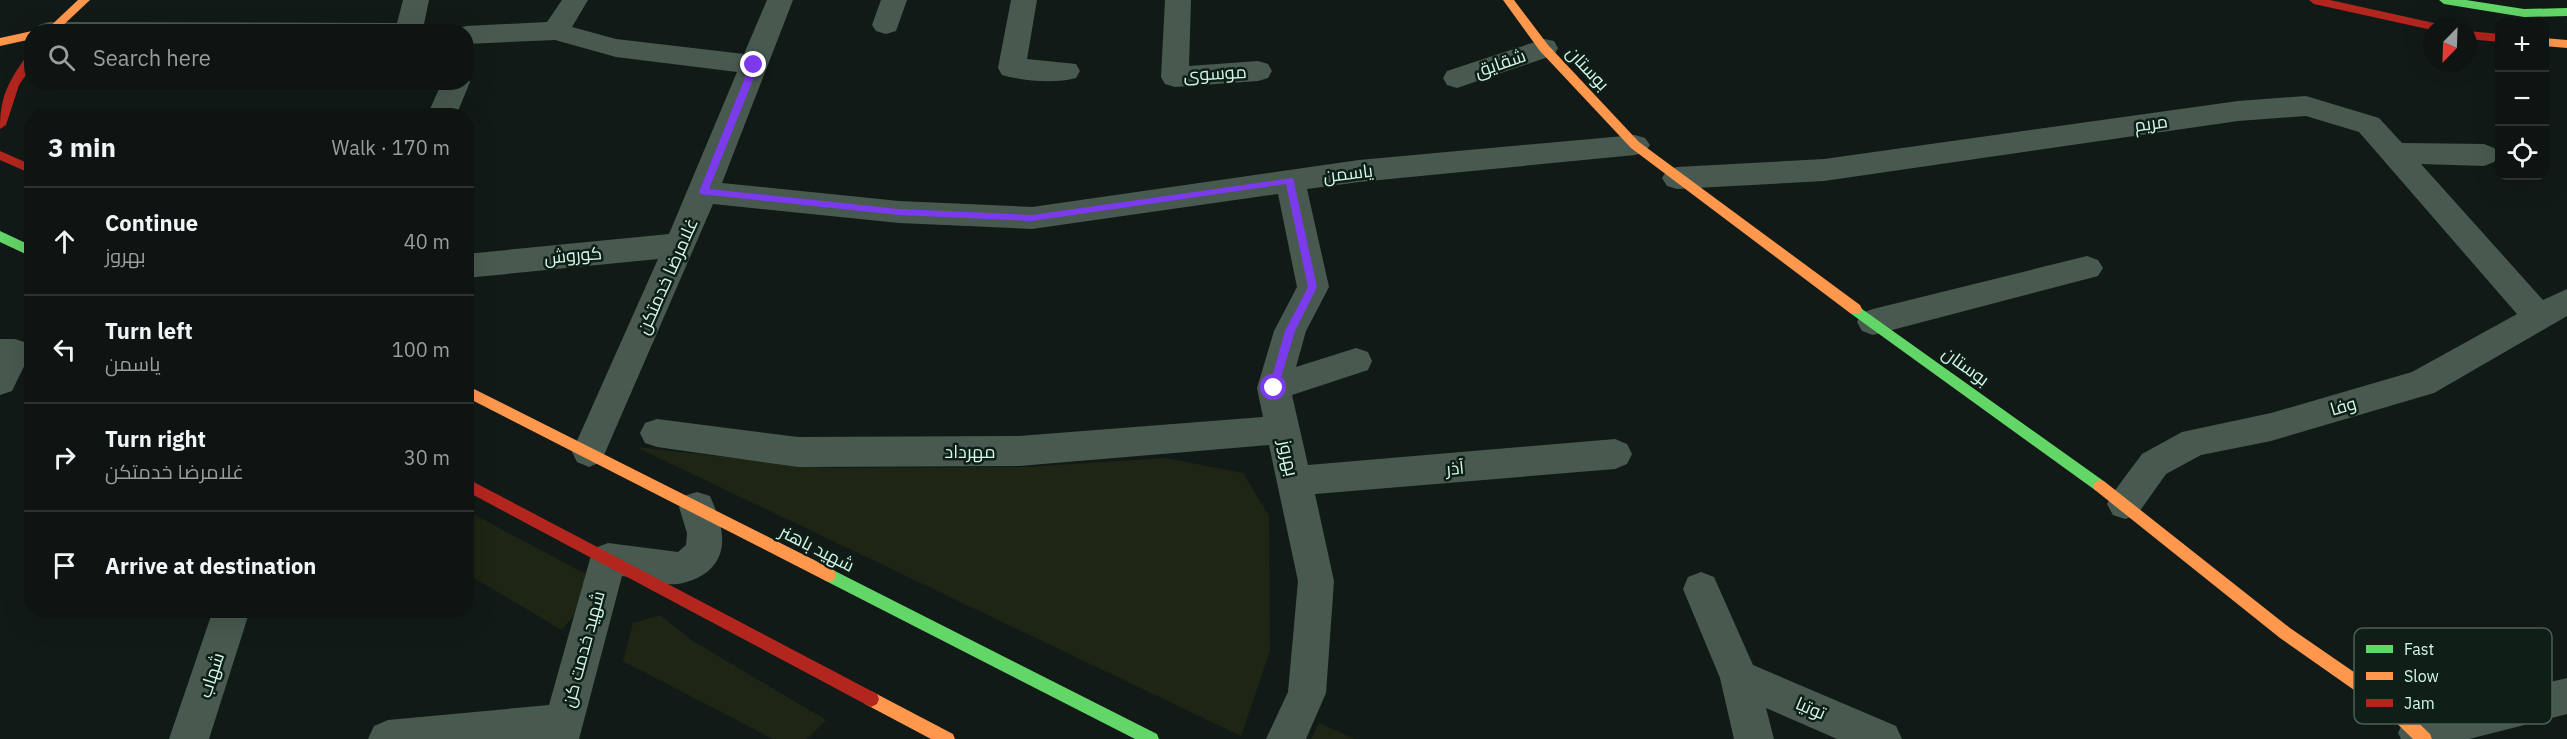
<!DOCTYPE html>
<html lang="en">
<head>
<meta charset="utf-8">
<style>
  body { margin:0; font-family:"IBM Plex Sans",Cairo,sans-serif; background:#1c211f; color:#f1f3f6 }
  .controls { position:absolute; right:18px; top:18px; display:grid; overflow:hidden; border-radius:12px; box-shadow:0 6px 24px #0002 }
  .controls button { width:54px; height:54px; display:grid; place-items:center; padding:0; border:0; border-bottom:2px solid #2e3331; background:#0e1411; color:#f1f3f6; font:30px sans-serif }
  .compass { position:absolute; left:2423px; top:18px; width:54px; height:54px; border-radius:50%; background:#0e1411; box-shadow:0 6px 24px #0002; rotate:203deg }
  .stop { position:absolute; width:18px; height:18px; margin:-14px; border:4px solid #7c3aed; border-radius:50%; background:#fff }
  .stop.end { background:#7c3aed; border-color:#fff; box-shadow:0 2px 6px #0008 }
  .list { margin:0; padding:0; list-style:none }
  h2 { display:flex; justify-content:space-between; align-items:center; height:78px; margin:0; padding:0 24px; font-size:26px }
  h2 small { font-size:20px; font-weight:400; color:#9b9e9f }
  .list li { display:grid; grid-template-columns:39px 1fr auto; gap:18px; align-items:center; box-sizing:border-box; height:108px; padding:0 24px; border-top:2px solid #2e3331 }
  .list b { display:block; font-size:22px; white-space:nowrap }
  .list p { margin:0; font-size:20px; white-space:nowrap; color:#9b9e9f }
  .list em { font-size:20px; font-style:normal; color:#9b9e9f }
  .icon { flex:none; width:33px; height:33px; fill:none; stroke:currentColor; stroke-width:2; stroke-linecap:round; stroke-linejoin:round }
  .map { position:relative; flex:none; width:2567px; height:739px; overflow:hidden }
  .search { position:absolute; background:#0e1411; box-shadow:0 6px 24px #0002; left:24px; top:24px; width:450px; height:66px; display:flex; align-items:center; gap:15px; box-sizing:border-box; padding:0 21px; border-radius:24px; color:#9b9e9f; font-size:22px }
  .panel { position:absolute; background:#0e1411; box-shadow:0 6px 24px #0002; left:24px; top:108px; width:450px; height:510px; border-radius:24px }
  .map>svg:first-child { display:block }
</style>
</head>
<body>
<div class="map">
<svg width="2567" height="739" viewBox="0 0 2567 739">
  <rect width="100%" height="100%" fill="#121a17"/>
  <path fill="#1e2514" d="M 636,447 L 826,468 L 1027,467 L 1166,458 L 1243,473 L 1269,516 L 1270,651 L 1241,736 Z
    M 467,511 L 586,574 L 582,605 L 562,630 L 467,574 Z
    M 660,615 L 693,641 L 826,720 L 807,739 L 773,739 L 623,661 L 633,623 Z
    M 1319,723 L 1355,739 L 1311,739 Z"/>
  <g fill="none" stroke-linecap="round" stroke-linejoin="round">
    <path fill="#485a50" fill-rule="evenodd" d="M 403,0 L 429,0 L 424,24 L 432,26 L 435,32 L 35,31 L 39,25 L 49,22 L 397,23 Z
      M 562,0 L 588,0 L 572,27 L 616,39 L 744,54 L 767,0 L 793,0 L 722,183 L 899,201 L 1032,207 L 1359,160 L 1635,135 L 1645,138 L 1650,145 L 1645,152 L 1635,155 L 1359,182 L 1307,189 L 1329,287 L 1306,331 L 1296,367 L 1356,348 L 1368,352 L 1372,361 L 1368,370 L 1292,395 L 1308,465 L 1615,439 L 1627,444 L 1632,454 L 1627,464 L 1615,469 L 1315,494 L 1334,581 L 1326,693 L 1306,739 L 1266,739 L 1288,692 L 1298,581 L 1269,445 L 1019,466 L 798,467 L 657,447 L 645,443 L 640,433 L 645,423 L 657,419 L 798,437 L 1019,436 L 1263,417 L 1257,388 L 1274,331 L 1297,287 L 1278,194 L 1032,229 L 899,223 L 713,204 L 601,462 L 589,467 L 577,462 L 572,452 L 658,259 L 466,278 L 466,254 L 669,234 L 737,72 L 616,57 L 555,40 L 466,44 L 466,32 L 455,32 L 456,29 L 466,26 L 547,22 Z
      M 881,0 L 907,0 L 896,31 L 886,34 L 876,31 L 872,25 Z
      M 1011,0 L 1037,0 L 1027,59 L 1076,64 L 1080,71 L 1076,78 C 1055,84 1023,81 1002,75 L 998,68 Z
      M 1165,0 L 1191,0 L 1189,66 L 1258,61 L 1268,64 L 1272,71 L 1268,78 L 1258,81 L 1175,87 L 1165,84 L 1161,77 Z
      M 1544,39 L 1554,41 L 1558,48 L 1554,55 L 1457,88 L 1447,85 L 1443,78 L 1447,71 Z
      M 466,76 L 470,82 L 456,116 L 427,116 L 442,82 L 466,82 Z
      M 2306,96 L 2379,118 L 2402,143 L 2484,144 L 2494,148 L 2499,155 L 2494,162 L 2484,166 L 2421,164 L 2543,300 L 2567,289 L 2567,316 L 2434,393 L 2271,441 L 2201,455 L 2166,474 L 2137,515 L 2125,519 L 2113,515 L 2107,504 L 2113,493 L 2142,454 L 2182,432 L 2271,413 L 2412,372 L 2517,314 L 2359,132 L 2306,116 L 2238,121 L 1824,181 L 1677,189 L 1667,186 L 1662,178 L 1667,170 L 1677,167 L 1824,159 L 2238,101 Z
      M 2087,256 L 2098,260 L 2103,268 L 2098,276 L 1873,335 L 1862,331 L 1857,322 L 1862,313 L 1873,309 Z
      M 0,339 L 15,339 L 27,343 L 31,352 L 12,391 L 0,395 Z
      M 697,492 L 710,496 C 721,521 732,552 707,572 C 699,578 687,583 677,584 C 659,586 639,578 622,576 L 579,739 L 368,739 L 374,726 L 388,720 L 549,705 L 590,559 L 595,548 L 608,543 L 678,552 L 686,545 L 687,533 L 679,507 L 684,496 Z
      M 1701,572 L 1714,577 L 1753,665 L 1896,726 L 1902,739 L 1837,739 L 1766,708 L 1774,739 L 1734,739 L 1720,678 L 1683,589 L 1688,577 Z
      M 213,610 L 250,610 L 209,739 L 169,739 Z
      M 2567,678 L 2567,714 L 2469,739 L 2401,739 L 2398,733 L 2404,720 L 2418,714 Z"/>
    <path fill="#63d668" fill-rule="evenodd" d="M 2439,0 L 2466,0 L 2524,9 L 2567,8 L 2567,16 L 2524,17 L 2444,4 Z
      M 0,231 L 32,246 L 32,257 L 0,242 Z
      M 1855,304 L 2105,482 L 2107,486 L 2105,490 L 2100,492 L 2095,490 L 1850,313 L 1848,309 Z
      M 829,568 L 1157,734 L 1159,739 L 1135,739 L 824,580 L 822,575 L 824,570 Z"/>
    <path fill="#ff974d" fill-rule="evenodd" d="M 78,0 L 90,0 L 56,32 L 44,32 Z
      M 1503,0 L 1514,0 L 1548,45 L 1639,142 L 1860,305 L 1862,309 L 1860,313 L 1850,313 L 1631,148 L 1540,51 Z
      M 32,31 L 32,39 L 0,46 L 0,38 Z
      M 2544,38 L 2567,40 L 2567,48 L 2544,46 Z
      M 466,385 L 834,570 L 836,575 L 834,580 L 829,582 L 824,580 L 466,397 Z
      M 2100,480 L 2105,482 L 2290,628 L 2396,701 L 2430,734 L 2432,739 L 2413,739 L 2384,711 L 2280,638 L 2095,490 L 2093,486 L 2095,482 Z
      M 871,691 L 953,734 L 955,739 L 931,739 L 865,704 L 863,699 L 865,694 Z"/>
    <path fill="#b3261e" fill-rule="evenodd" d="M 2309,0 L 2330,0 L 2434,23 L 2440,27 L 2432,27 L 2432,30 L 2314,4 Z
      M 2468,31 L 2500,34 L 2500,42 L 2468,39 Z
      M 32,53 L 32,66 L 19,85 L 6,125 L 0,129 C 0,95 9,81 28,54 Z
      M 0,151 L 32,165 L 32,174 L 0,160 Z
      M 466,478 L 877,694 L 879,699 L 877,704 L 871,707 L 865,704 L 466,491 Z"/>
  </g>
  <path fill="#7c3aed" d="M 754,62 L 759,65 L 709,189 L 899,209 L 1032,215 L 1293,178 L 1317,287 L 1295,331 L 1277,391 L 1274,392 L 1269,388 L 1285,331 L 1308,287 L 1286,184 L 1032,221 L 899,215 L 700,194 L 699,192 L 750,65 Z"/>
  <g text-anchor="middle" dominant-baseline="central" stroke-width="5" stroke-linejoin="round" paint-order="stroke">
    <g font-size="18" fill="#d2f9e6" stroke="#0f1e17">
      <text transform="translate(1500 63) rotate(-19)">شقایق</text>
      <text transform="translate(1588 68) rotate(47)">بوستان</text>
      <text transform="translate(1215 73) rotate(-3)">موسوی</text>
      <text transform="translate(2151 123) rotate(-8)">مریم</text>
      <text transform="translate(1348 173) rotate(-7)">یاسمن</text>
      <text transform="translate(573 255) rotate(-5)">کوروش</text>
      <text transform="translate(667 276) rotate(-66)">غلامرضا خدمتکن</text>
      <text transform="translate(1966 366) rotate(36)">بوستان</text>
      <text transform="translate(2343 406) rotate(-16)">وفا</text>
      <text x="970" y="451">مهرداد</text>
      <text transform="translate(1289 458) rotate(78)">بهروز</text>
      <text transform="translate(1455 468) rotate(-5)">آذر</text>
      <text transform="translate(817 548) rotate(27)">شهید باهنر</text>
      <text transform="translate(583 649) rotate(-75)">شهید خدمت کن</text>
      <text transform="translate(211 675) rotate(-72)">شهاب</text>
      <text transform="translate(1811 708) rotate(23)">توتیا</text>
    </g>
  </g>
  <rect x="2354" y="628" width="198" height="96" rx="9" fill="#0f1e17" stroke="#4a6055" stroke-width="1.5"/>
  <rect x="2366" y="645" width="27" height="8" fill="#63d668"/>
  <rect x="2366" y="672" width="27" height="8" fill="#ff974d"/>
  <rect x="2366" y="699" width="27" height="8" fill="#b3261e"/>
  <g font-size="16" fill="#d2f9e6">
    <text x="2404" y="655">Fast</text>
    <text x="2404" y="682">Slow</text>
    <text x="2404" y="709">Jam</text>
  </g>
</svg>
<div class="controls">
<button>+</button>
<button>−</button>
<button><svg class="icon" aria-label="locate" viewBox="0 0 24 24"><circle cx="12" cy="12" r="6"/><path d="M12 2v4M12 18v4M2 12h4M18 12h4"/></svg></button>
</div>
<svg class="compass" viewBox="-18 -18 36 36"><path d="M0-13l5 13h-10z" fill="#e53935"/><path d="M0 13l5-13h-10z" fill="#9b9e9f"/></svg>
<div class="stop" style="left:1274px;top:388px"></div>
<div class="stop end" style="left:754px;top:65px"></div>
<div class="search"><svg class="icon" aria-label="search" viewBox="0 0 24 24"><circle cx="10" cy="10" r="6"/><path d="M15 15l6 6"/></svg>Search here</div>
<section class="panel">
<h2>3 min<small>Walk · 170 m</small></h2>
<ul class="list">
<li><svg class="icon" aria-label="ahead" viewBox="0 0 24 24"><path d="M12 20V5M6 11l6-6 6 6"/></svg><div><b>Continue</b><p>بهروز</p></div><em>40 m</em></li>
<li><svg class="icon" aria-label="left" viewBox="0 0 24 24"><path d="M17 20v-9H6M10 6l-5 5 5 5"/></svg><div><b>Turn left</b><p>یاسمن</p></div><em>100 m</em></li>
<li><svg class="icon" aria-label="right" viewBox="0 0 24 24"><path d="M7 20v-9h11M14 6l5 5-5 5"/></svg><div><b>Turn right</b><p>غلامرضا خدمتکن</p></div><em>30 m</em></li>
<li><svg class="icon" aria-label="arrive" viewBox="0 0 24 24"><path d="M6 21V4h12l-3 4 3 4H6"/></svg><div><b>Arrive at destination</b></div></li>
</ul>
</section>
</div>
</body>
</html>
